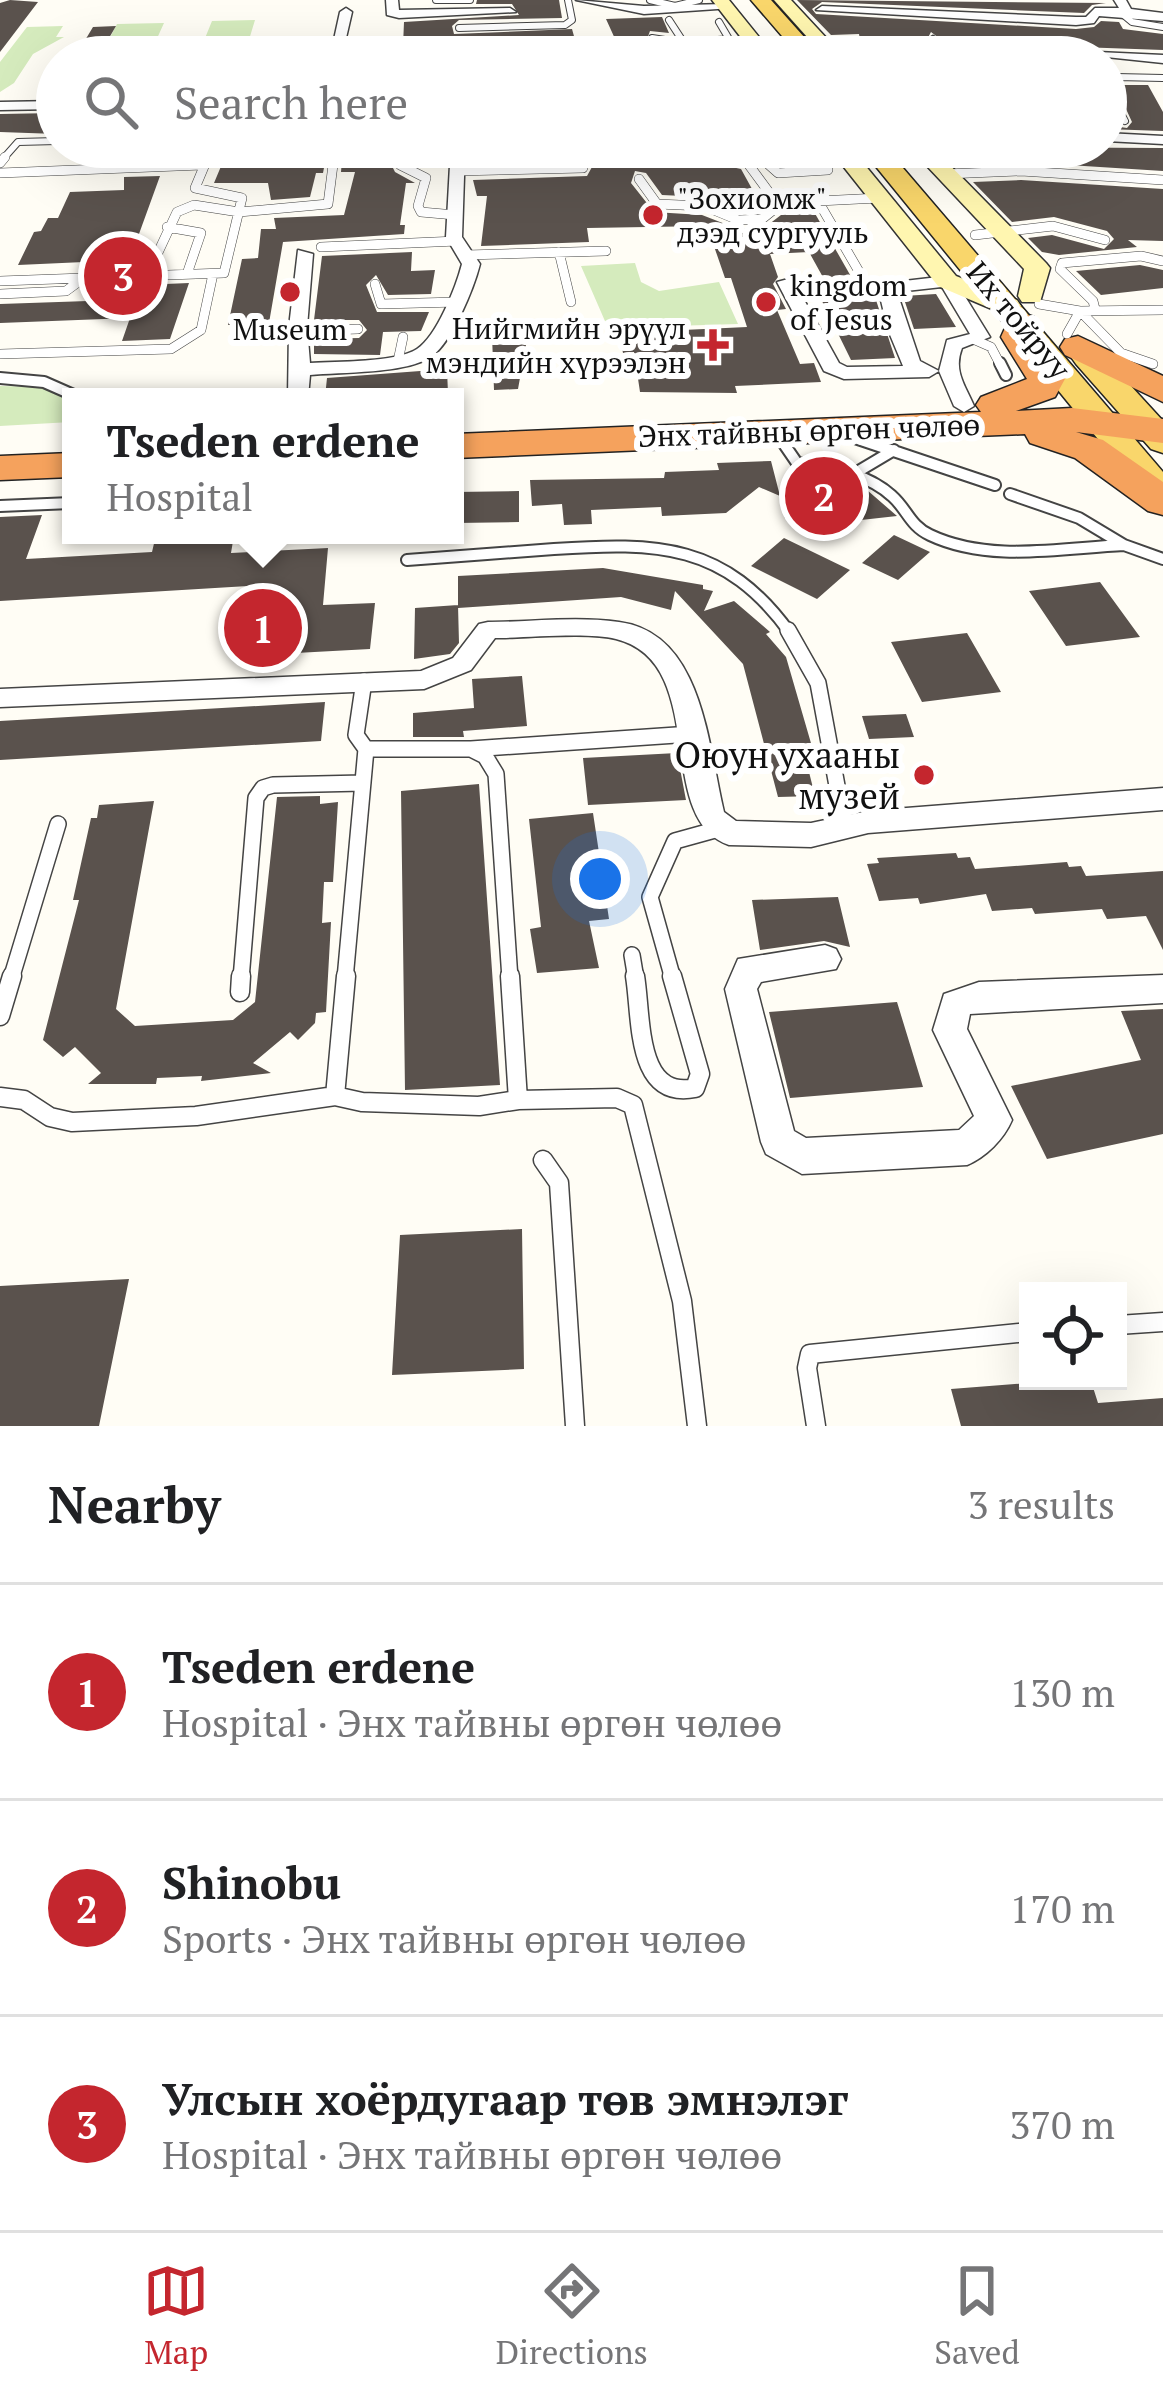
<!DOCTYPE html>
<html lang="en">
<head>
<meta charset="utf-8">
<style>
  body { margin:0; font-family:"PT Serif",serif; background:#f6f6f6; color:#202124 }
  .controls { position:absolute; right:36px; bottom:36px; display:grid; overflow:hidden; border-radius:0px; box-shadow:0 12px 48px #0002 }
  .controls button { width:108px; height:108px; display:grid; place-items:center; padding:0; border:0; border-bottom:3px solid #e0e0e0; background:#fff; color:#202124; font:60px sans-serif }
  .you { position:absolute; left:600px; top:879px; width:42px; height:42px; margin:-30px; border:9px solid #fff; border-radius:50%; background:#1a73e8; box-shadow:0 0 0 18px #1a73e833 }
  .badge { display:grid; place-items:center; width:78px; height:78px; border-radius:50%; background:#c4262e; color:#fff; font-size:39px; font-weight:700 }
  .pin { position:absolute; translate:-50% -50%; border:6px solid #fff; box-shadow:0 3px 12px #0006 }
  .popup { position:absolute; left:62px; top:388px; width:402px; height:156px; box-sizing:border-box; display:grid; place-content:center; border-radius:0px; background:#fff; filter:drop-shadow(0 3px 9px #0005); font-size:39px; white-space:nowrap; color:#757577 }
  .popup b { font-size:45px; color:#202124 }
  .popup::after { content:''; position:absolute; left:50%; top:100%; margin-left:-24px; border:24px solid transparent; border-top-color:#fff }
  .list { margin:0; padding:0; list-style:none }
  h2 { display:flex; justify-content:space-between; align-items:center; height:156px; margin:0; padding:0 48px; font-size:51px }
  h2 small { font-size:39px; font-weight:400; color:#757577 }
  .list li { display:grid; grid-template-columns:78px 1fr auto; gap:36px; align-items:center; box-sizing:border-box; height:216px; padding:0 48px; border-top:3px solid #e0e0e0 }
  .list b { display:block; font-size:45px; white-space:nowrap }
  .list p { margin:0; font-size:39px; white-space:nowrap; color:#757577 }
  .list em { font-size:39px; font-style:normal; color:#757577 }
  .icon { flex:none; width:66px; height:66px; fill:none; stroke:currentColor; stroke-width:2; stroke-linecap:round; stroke-linejoin:round }
  .map { position:relative; flex:none; width:1163px; height:1426px; overflow:hidden }
  .search { position:absolute; background:#fff; box-shadow:0 12px 48px #0002; left:36px; right:36px; top:36px; height:132px; display:flex; align-items:center; gap:30px; box-sizing:border-box; padding:0 42px; border-radius:66px; color:#757577; font-size:45px }
  .sheet { height:804px; background:#fff }
  nav { display:flex; justify-content:space-around; align-items:center; box-sizing:border-box; height:168px; border-top:3px solid #e0e0e0; background:#fff; font-size:33px; color:#757577 }
  nav a { display:grid; justify-items:center; gap:6px }
  nav .on { color:#c4262e }
  .map>svg:first-child { display:block }
</style>
</head>
<body>
<div class="map">
<svg width="1163" height="1426" viewBox="0 0 1163 1426">
  <rect width="100%" height="100%" fill="#fffdf5"/>
  <path fill="#d5ebbd" d="M 255,20 L 248,43 L 201,57 L 180,57 L 201,48 L 212,21 Z
    M 164,23 L 154,45 L 136,50 L 133,57 L 100,57 L 117,24 Z
    M 63,26 L 56,37 L 64,37 L 33,54 L 14,83 L 0,92 L 0,62 L 27,27 Z
    M 635,263 L 641,282 L 659,291 L 719,282 L 738,324 L 608,328 L 581,266 Z
    M 0,386 L 41,387 L 71,400 L 71,422 L 0,426 Z"/>
  <path fill="#5a524d" d="M 10,0 L 38,2 L 0,52 L 0,3 Z
    M 477,0 L 559,0 L 562,18 L 459,20 L 452,26 L 454,34 L 572,29 L 577,47 L 532,49 L 534,57 L 507,57 L 506,46 L 403,46 L 404,22 L 519,15 L 512,4 L 476,4 Z
    M 797,0 L 1106,3 L 1092,5 L 1084,13 L 822,2 L 812,9 L 816,14 L 1076,29 L 1094,27 L 1101,21 L 1119,22 L 1123,29 L 1163,34 L 1163,50 L 944,42 L 931,32 L 923,47 L 894,46 L 885,49 L 885,57 L 863,57 L 859,34 L 831,35 Z
    M 662,17 L 669,33 L 650,31 L 646,42 L 680,50 L 686,57 L 662,57 L 659,50 L 621,52 L 606,19 Z
    M 116,26 L 98,57 L 75,57 L 93,27 Z
    M 1119,85 L 1148,85 L 1163,112 L 1163,131 L 1106,129 L 1106,101 L 1120,127 L 1127,128 L 1132,122 L 1116,87 Z
    M 57,113 L 57,134 L 0,132 L 0,114 Z
    M 343,147 L 369,147 L 375,161 L 391,164 L 395,172 L 415,183 L 406,183 L 400,225 L 405,225 L 404,234 L 283,242 L 269,323 L 228,325 L 242,259 L 258,258 L 261,229 L 276,229 L 274,218 L 344,215 L 355,172 L 341,172 Z
    M 582,147 L 693,147 L 699,160 L 741,169 L 762,207 L 740,211 L 705,197 L 662,195 L 646,173 L 635,171 L 631,183 L 654,212 L 702,215 L 738,229 L 764,228 L 781,215 L 813,210 L 853,280 L 867,297 L 875,297 L 895,358 L 851,360 L 821,299 L 835,299 L 809,252 L 770,254 L 778,277 L 773,284 L 786,309 L 777,310 L 800,364 L 814,363 L 821,382 L 735,386 L 737,393 L 640,392 L 634,352 L 623,353 L 619,333 L 747,327 L 731,278 L 725,278 L 707,226 L 587,228 L 589,242 L 481,246 L 487,196 L 477,196 L 473,180 L 587,176 L 592,167 L 584,159 L 499,161 L 498,156 L 511,154 L 587,151 Z
    M 941,147 L 1163,148 L 1163,171 L 1021,162 L 959,164 Z
    M 227,152 L 268,153 L 327,152 L 323,173 L 316,173 L 310,197 L 271,200 L 268,183 L 214,183 Z
    M 160,176 L 127,267 L 102,268 L 106,261 L 18,265 L 34,232 L 41,231 L 48,218 L 58,218 L 70,192 L 124,190 L 124,177 Z
    M 1021,180 L 1163,189 L 1163,241 L 1128,240 L 1137,247 L 1059,255 L 1042,252 L 1028,238 L 1052,235 L 1104,249 L 1114,239 L 1107,231 L 1054,217 L 1012,222 L 973,182 Z
    M 412,252 L 411,271 L 435,270 L 431,294 L 388,295 L 376,275 L 366,285 L 377,312 L 429,312 L 421,331 L 383,332 L 380,355 L 314,354 L 314,339 L 359,338 L 367,330 L 359,320 L 314,320 L 322,256 Z
    M 1140,265 L 1163,270 L 1163,288 L 1101,295 L 1076,271 Z
    M 189,283 L 170,339 L 122,341 L 130,318 L 0,323 L 0,304 L 88,301 L 94,287 Z
    M 936,294 L 956,327 L 914,329 L 903,296 Z
    M 528,334 L 518,389 L 494,390 L 492,335 Z
    M 447,369 L 448,394 L 325,397 L 327,378 Z
    M 771,461 L 780,496 L 759,487 L 726,513 L 662,516 L 661,507 L 591,510 L 592,524 L 564,525 L 562,504 L 532,506 L 530,480 L 664,478 L 665,472 L 719,470 L 717,463 Z
    M 808,474 L 867,490 L 897,516 L 834,523 L 784,518 L 804,505 L 780,496 Z
    M 519,491 L 519,522 L 455,523 L 455,492 Z
    M 42,515 L 26,559 L 152,552 L 156,535 L 234,535 L 231,553 L 328,548 L 323,605 L 375,603 L 370,649 L 240,656 L 248,586 L 0,601 L 0,517 Z
    M 894,535 L 930,552 L 898,580 L 862,563 Z
    M 784,538 L 850,570 L 817,599 L 751,566 Z
    M 603,568 L 703,585 L 703,589 L 713,591 L 704,611 L 734,601 L 770,632 L 766,634 L 786,657 L 815,757 L 806,760 L 815,796 L 778,797 L 743,664 L 675,591 L 671,610 L 621,597 L 458,608 L 458,576 Z
    M 1100,582 L 1140,637 L 1066,646 L 1029,591 Z
    M 458,605 L 459,643 L 450,654 L 414,659 L 415,608 Z
    M 967,633 L 1001,692 L 922,702 L 891,642 Z
    M 522,676 L 527,726 L 463,731 L 464,737 L 413,737 L 413,713 L 474,708 L 472,679 Z
    M 325,702 L 321,741 L 0,760 L 0,721 Z
    M 906,714 L 914,737 L 869,739 L 862,716 Z
    M 677,753 L 686,800 L 588,805 L 583,758 Z
    M 479,784 L 500,1085 L 405,1090 L 401,791 Z
    M 320,796 L 320,804 L 338,802 L 333,882 L 324,882 L 322,923 L 331,922 L 326,1012 L 316,1013 L 315,1023 L 298,1040 L 290,1032 L 253,1063 L 271,1073 L 201,1081 L 202,1076 L 157,1078 L 156,1084 L 88,1084 L 101,1073 L 75,1047 L 63,1057 L 43,1040 L 79,900 L 73,900 L 91,818 L 97,818 L 99,805 L 154,801 L 116,1009 L 135,1026 L 233,1020 L 255,1002 L 277,797 Z
    M 593,813 L 609,919 L 589,921 L 599,968 L 537,973 L 530,929 L 541,927 L 529,819 Z
    M 956,853 L 958,858 L 970,857 L 975,869 L 1067,862 L 1069,867 L 1081,866 L 1086,876 L 1163,871 L 1163,950 L 1146,916 L 1107,919 L 1102,909 L 1035,914 L 1032,908 L 992,911 L 986,894 L 920,904 L 918,898 L 879,901 L 867,864 L 879,863 L 877,858 Z
    M 838,897 L 850,947 L 824,941 L 760,950 L 752,900 Z
    M 897,1002 L 923,1087 L 790,1098 L 769,1012 Z
    M 1163,1009 L 1163,1134 L 1047,1159 L 1011,1086 L 1141,1060 L 1121,1011 Z
    M 522,1229 L 524,1369 L 392,1375 L 400,1235 Z
    M 129,1279 L 99,1426 L 0,1426 L 0,1286 Z
    M 1053,1381 L 1091,1381 L 1098,1403 L 1163,1398 L 1163,1426 L 961,1426 L 951,1389 Z"/>
  <g fill="none" stroke-linecap="round" stroke-linejoin="round">
    <g stroke="#444" stroke-width="8">
      <path id="lane-far4" d="M 436,0 L 470,0
        M 650,0 L 675,6 L 699,0
        M 1120,12 L 1132,22 L 1163,27
        M 669,20 L 684,43 L 729,39 L 719,22
        M 459,28 L 565,25 L 572,20 L 568,0
        M 652,38 L 684,43 L 696,57
        M 895,53 L 935,55
        M 1106,85 L 1125,121
        M 1107,85 L 1116,77 L 1163,78
        M 376,147 L 380,156 L 457,156
        M 700,147 L 703,154 L 741,160
        M 757,147 L 755,153 L 763,160
        M 812,147 L 821,160
        M 2,160 L 18,142 L 57,141
        M 207,160 L 212,147
        M 333,160 L 335,147"/>
    </g>
    <g stroke="#444" stroke-width="10">
      <path id="lane-far3" d="M 723,157 L 746,161 L 771,195 L 791,200
        M 760,157 L 778,173 L 828,170 L 819,157
        M 0,163 L 5,157
        M 400,165 L 426,178 L 418,206 L 421,212 L 455,215
        M 457,171 L 583,168
        M 0,173 L 202,165
        M 946,174 L 1021,171 L 1163,180
        M 639,179 L 657,204 L 704,206 L 738,220 L 762,219 L 777,207 L 798,202 L 879,198
        M 818,201 L 861,275
        M 167,227 L 201,233 L 187,274
        M 975,235 L 1053,226 L 1105,240
        M 321,247 L 457,241
        M 559,252 L 571,302
        M 467,255 L 606,251
        M 147,276 L 177,212 L 194,205 L 239,212 L 328,204 L 334,157
        M 0,281 L 224,273 L 242,198 L 195,188 L 208,157
        M 375,284 L 381,304 L 458,302
        M 0,294 L 66,291 L 81,280
        M 1039,304 L 1080,311 L 1163,310
        M 1095,309 L 1093,301 L 1060,269 L 1062,263 L 1141,256 L 1163,261
        M 1080,311 L 1121,353 L 1153,364
        M 298,331 L 358,329
        M 1067,334 L 1080,311
        M 975,340 L 991,347 L 1001,366
        M 0,354 L 171,349 L 201,330 L 213,274
        M 398,361 L 403,337"/>
    </g>
    <g stroke="#444" stroke-width="14">
      <path id="lane-far2" d="M 1000,363 L 1006,375
        M 0,378 L 44,382 L 78,397
        M 775,431 L 797,463 C 829,466 867,473 892,496 C 907,509 910,526 930,535 C 989,563 1061,548 1124,545
        M 852,437 L 995,485
        M 852,475 L 894,450
        M 1010,494 L 1079,518 L 1124,545 L 1163,559
        M 0,506 L 71,503
        M 407,560 C 456,556 505,553 554,549 C 657,542 725,543 790,633"/>
    </g>
    <g stroke="#444" stroke-width="18">
      <path id="lane-far1" d="M 788,630 L 818,683 L 845,829
        M 364,681 L 356,735 L 366,749 L 471,749 L 485,756 L 496,774 L 510,979
        M 471,749 L 691,734
        M 632,955 L 636,979
        M 11,979 L 58,824
        M 241,979 L 256,798 L 263,788 L 273,785 L 363,783
        M 345,979 L 366,749
        M 673,979 L 650,897 L 675,841 L 722,828"/>
    </g>
    <g stroke="#444" stroke-width="21">
      <path id="lane" d="M 510,976 L 518,1100
        M 635,976 C 642,1018 635,1100 695,1088 L 700,1074 L 672,976
        M 240,992 L 241,976
        M 0,1016 L 12,976
        M 335,1096 L 346,976
        M 0,1097 L 24,1100 L 50,1117 L 72,1122 L 196,1116 L 335,1096 L 362,1102 L 479,1106 L 518,1100 L 617,1098 L 633,1105 L 682,1301 L 697,1426
        M 543,1160 L 559,1183 L 575,1426
        M 1118,1325 L 1163,1322
        M 816,1426 L 807,1368 L 810,1354 L 1028,1332"/>
    </g>
    <g stroke="#444" stroke-width="3">
      <path id="street" d="M 386,0 L 398,0 L 399,10 L 510,8 L 516,12 L 399,18 L 387,15 Z
        M 576,0 L 644,6 L 726,4 L 732,8 L 644,14 Z
        M 1114,0 L 1126,0 L 1131,9 L 1163,13 L 1163,21 L 1099,16 L 1094,23 L 1076,25 L 816,10 L 822,6 L 1076,17 L 1086,17 L 1095,8 L 1119,8 Z
        M 346,8 L 352,12 L 343,51 L 212,57 L 240,48 L 333,44 L 340,12 Z
        M 933,36 L 939,40 L 941,57 L 929,57 L 927,40 Z
        M 395,46 L 401,50 L 401,57 L 389,57 L 389,50 Z
        M 1013,48 L 1163,55 L 1163,63 L 1106,57 L 1002,57 L 1003,50 Z
        M 57,101 L 57,109 L 0,110 L 0,102 Z
        M 1106,133 L 1163,136 L 1163,144 L 1106,141 Z
        M 451,147 L 465,147 L 462,237 L 480,264 C 474,288 452,342 432,356 C 408,374 340,372 310,375 L 308,397 L 288,397 L 289,327 L 298,250 L 313,254 L 307,327 L 310,363 C 337,361 395,363 417,349 C 437,336 456,287 462,264 L 446,237 Z
        M 947,276 L 953,277 L 990,337 L 962,348 C 953,371 965,385 974,406 L 964,412 L 954,406 L 939,371 L 929,377 L 844,379 L 824,371 L 777,282 L 792,278 L 839,363 L 847,367 L 903,366 L 888,330 L 878,288 L 887,283 ZM 942,287 L 970,334 L 947,340 L 939,371 L 920,361 L 897,292 Z
        M 488,622 C 530,622 577,616 619,622 C 703,633 708,746 724,812 L 736,821 L 811,823 L 868,811 L 1163,788 L 1163,810 L 868,833 L 811,847 L 729,845 C 652,819 711,663 616,639 C 588,632 526,638 495,638 L 471,670 L 424,689 L 0,707 L 0,689 L 421,671 L 453,658 L 479,624 Z
        M 825,945 L 836,949 L 841,959 L 836,969 L 761,982 L 757,989 L 794,1131 L 806,1138 L 959,1130 L 974,1116 L 933,1030 L 944,994 L 979,982 L 1163,975 L 1163,1003 L 970,1014 L 967,1029 L 1012,1120 C 1004,1139 986,1157 967,1165 L 802,1174 L 766,1154 L 761,1142 L 725,989 L 738,959 Z"/>
    </g>
    <g stroke="#333" stroke-width="3">
      <path id="secondary" d="M 712,0 L 729,0 L 775,57 L 756,57 Z
        M 774,0 L 791,0 L 844,57 L 825,57 Z
        M 828,147 L 850,147 L 956,276 L 1017,300 L 1021,306 L 1017,312 L 999,312 L 938,286 Z
        M 909,147 L 932,147 L 1046,263 L 1050,268 L 1040,302 L 1022,302 L 1018,296 L 1024,269 Z"/>
    </g>
    <g stroke="#222" stroke-width="3">
      <path id="primary" d="M 751,0 L 771,0 L 822,57 L 800,57 Z
        M 860,147 L 885,147 L 1163,472 L 1163,506 L 1150,503 Z
        M 1087,347 L 1098,350 L 1163,421 L 1163,453 L 1151,449 L 1076,364 L 1071,357 Z"/>
    </g>
    <g stroke="#222" stroke-width="3">
      <path id="highway" d="M 1022,313 L 1034,317 L 1040,324 L 1037,337 L 1065,379 L 1055,397 L 1016,411 L 1072,408 L 1163,419 L 1163,443 L 1076,432 L 1103,440 L 1163,482 L 1163,515 L 1148,511 L 1075,458 L 1030,443 L 1025,434 L 455,458 L 455,434 L 981,412 L 976,405 L 981,397 L 1027,379 L 1001,337 L 1010,317 Z
        M 1078,336 L 1163,376 L 1163,402 L 1065,355 L 1060,347 L 1065,339 Z
        M 71,453 L 71,477 L 0,480 L 0,456 Z"/>
    </g>
    <use href="#lane-far4" stroke="#fff" stroke-width="6"/>
    <use href="#lane-far3" stroke="#fff" stroke-width="9"/>
    <use href="#lane-far2" stroke="#fff" stroke-width="10"/>
    <use href="#lane-far1" stroke="#fff" stroke-width="15"/>
    <use href="#lane" stroke="#fff" stroke-width="18"/>
    <use href="#street" fill="#fff" fill-rule="evenodd"/>
    <use href="#secondary" fill="#fff6b0" fill-rule="evenodd"/>
    <use href="#primary" fill="#f9d66b" fill-rule="evenodd"/>
    <use href="#highway" fill="#f5a25d" fill-rule="evenodd"/>
  </g>
  <g fill="#c4262e" stroke="#fff" stroke-width="4.5">
    <circle cx="653" cy="215" r="12"/>
    <circle cx="290" cy="292" r="12"/>
    <circle cx="766" cy="302" r="12"/>
    <path d="M707 327h12v12h12v12h-12v12h-12v-12h-12v-12h12z"/>
    <circle cx="924" cy="775" r="12"/>
  </g>
  <g text-anchor="middle" dominant-baseline="central" stroke-width="12" stroke-linejoin="round" paint-order="stroke">
    <g font-size="30" fill="#111" stroke="#fff" text-anchor="start">
      <text x="677" y="198">"Зохиомж"<tspan x="677" dy="34">дээд сургууль</tspan></text>
      <text x="790" y="285">kingdom<tspan x="790" dy="34">of Jesus</tspan></text>
      <text x="686" y="328" text-anchor="end">Нийгмийн эрүүл<tspan x="686" dy="34">мэндийн хүрээлэн</tspan></text>
      <text x="290" y="329" text-anchor="middle">Museum</text>
    </g>
    <g font-size="30" fill="#111" stroke="#fff">
      <text transform="translate(1019 320) rotate(50)">Их тойруу</text>
      <text transform="translate(809 430) rotate(-2)">Энх тайвны өргөн чөлөө</text>
    </g>
    <g font-size="36" fill="#111" stroke="#fff" text-anchor="end">
      <text x="900" y="754">Оюун ухааны<tspan x="900" dy="41">музей</tspan></text>
    </g>
  </g>
</svg>
<div class="controls">
<button><svg class="icon" aria-label="locate" viewBox="0 0 24 24"><circle cx="12" cy="12" r="6"/><path d="M12 2v4M12 18v4M2 12h4M18 12h4"/></svg></button>
</div>
<div class="you"></div>
<div class="pin badge" style="left:263px;top:628px">1</div>
<div class="popup"><b>Tseden erdene</b>Hospital</div>
<div class="pin badge" style="left:824px;top:496px">2</div>
<div class="pin badge" style="left:123px;top:276px">3</div>
<div class="search"><svg class="icon" aria-label="search" viewBox="0 0 24 24"><circle cx="10" cy="10" r="6"/><path d="M15 15l6 6"/></svg>Search here</div>
</div>
<section class="sheet">
<h2>Nearby<small>3 results</small></h2>
<ul class="list">
<li><span class="badge">1</span><div><b>Tseden erdene</b><p>Hospital · Энх тайвны өргөн чөлөө</p></div><em>130 m</em></li>
<li><span class="badge">2</span><div><b>Shinobu</b><p>Sports · Энх тайвны өргөн чөлөө</p></div><em>170 m</em></li>
<li><span class="badge">3</span><div><b>Улсын хоёрдугаар төв эмнэлэг</b><p>Hospital · Энх тайвны өргөн чөлөө</p></div><em>370 m</em></li>
</ul>
</section>
<nav>
<a class="on"><svg class="icon" aria-label="map" viewBox="0 0 24 24"><path d="M3 6l6-2 6 2 6-2v14l-6 2-6-2-6 2zM9 4v14M15 6v14"/></svg>Map</a>
<a><svg class="icon" aria-label="directions" viewBox="0 0 24 24"><path d="M12 3l9 9-9 9-9-9zM9 14v-3h6M13 9l2 2-2 2"/></svg>Directions</a>
<a><svg class="icon" aria-label="saved" viewBox="0 0 24 24"><path d="M7 4h10v16l-5-4-5 4z"/></svg>Saved</a>
</nav>
</body>
</html>
